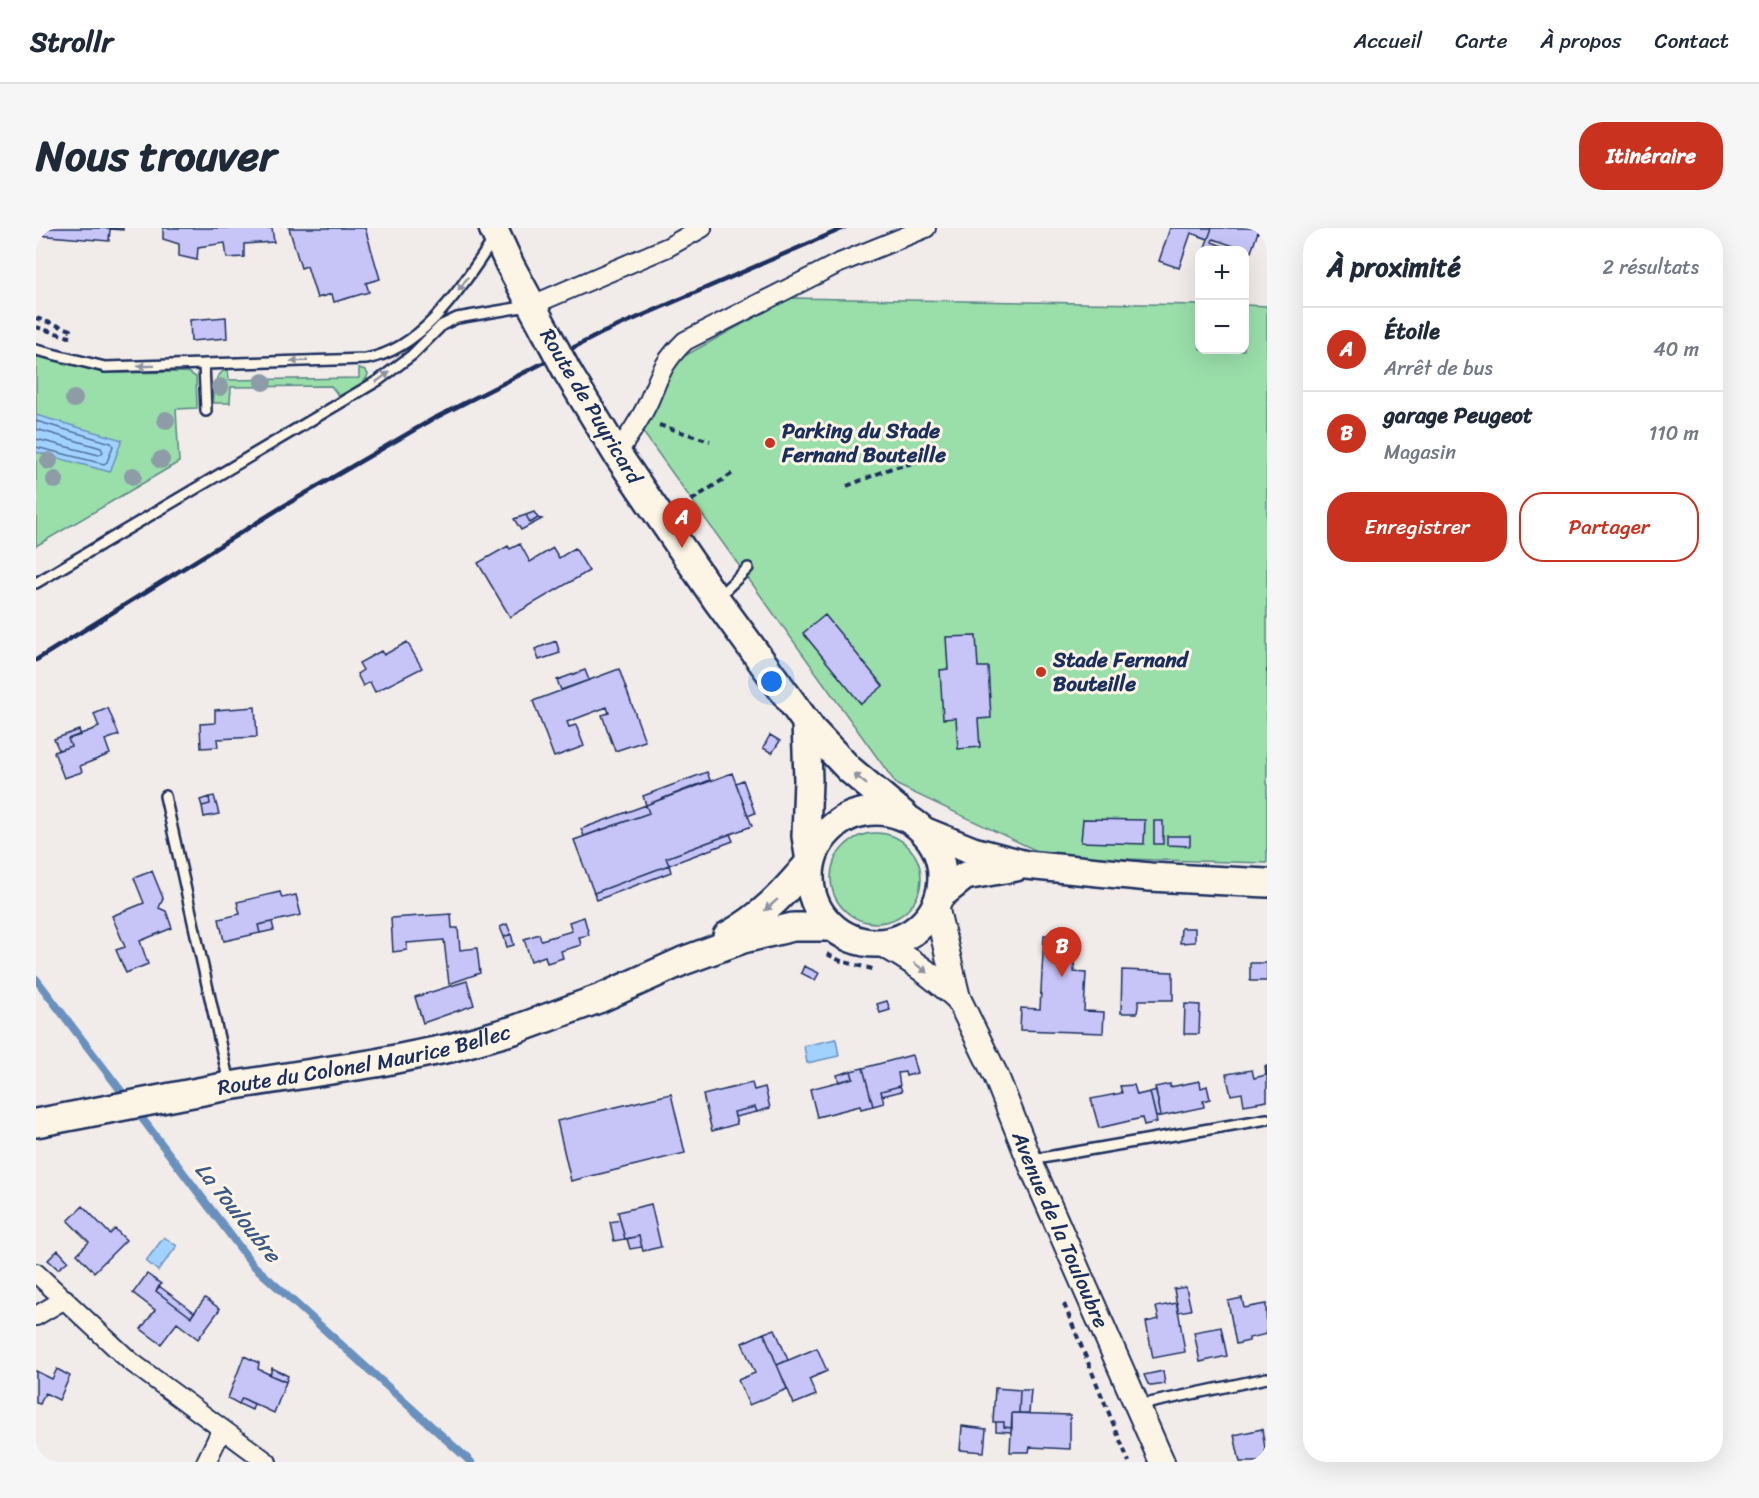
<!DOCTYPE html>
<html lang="fr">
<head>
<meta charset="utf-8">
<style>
  body { margin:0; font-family:Sriracha,sans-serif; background:#f6f6f7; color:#1f2937 }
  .controls { position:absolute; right:18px; top:18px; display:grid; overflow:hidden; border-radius:12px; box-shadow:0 6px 24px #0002 }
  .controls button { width:54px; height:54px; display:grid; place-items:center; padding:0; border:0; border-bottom:2px solid #e0e1e3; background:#fff; color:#1f2937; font:30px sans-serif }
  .you { position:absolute; left:736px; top:454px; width:21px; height:21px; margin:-15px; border:4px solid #fff; border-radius:50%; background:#1a73e8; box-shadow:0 0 0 9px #1a73e833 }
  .badge { display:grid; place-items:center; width:39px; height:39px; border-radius:50%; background:#c8321e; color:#fff; font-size:20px; font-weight:700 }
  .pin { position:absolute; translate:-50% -50px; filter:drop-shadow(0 2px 3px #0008) }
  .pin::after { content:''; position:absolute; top:32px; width:21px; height:18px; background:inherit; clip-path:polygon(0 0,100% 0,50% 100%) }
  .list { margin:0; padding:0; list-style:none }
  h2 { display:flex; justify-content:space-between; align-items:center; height:78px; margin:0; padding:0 24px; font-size:26px }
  h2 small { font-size:20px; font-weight:400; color:#747a83 }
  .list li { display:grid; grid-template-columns:39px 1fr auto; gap:18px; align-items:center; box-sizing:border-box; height:84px; padding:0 24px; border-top:2px solid #e0e1e3 }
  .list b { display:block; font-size:22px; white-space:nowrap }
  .list p { margin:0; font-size:20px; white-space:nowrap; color:#747a83 }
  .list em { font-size:20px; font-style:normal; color:#747a83 }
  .actions { display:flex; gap:12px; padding:18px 24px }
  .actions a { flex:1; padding:14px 0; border:2px solid #c8321e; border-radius:24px; text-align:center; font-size:21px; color:#c8321e }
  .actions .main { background:#c8321e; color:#fff }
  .map { position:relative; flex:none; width:1231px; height:1234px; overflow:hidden; border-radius:24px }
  header { display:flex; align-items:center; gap:36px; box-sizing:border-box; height:84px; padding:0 30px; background:#fff; border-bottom:2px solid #e0e1e3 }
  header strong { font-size:28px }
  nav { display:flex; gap:33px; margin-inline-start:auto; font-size:21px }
  .intro { display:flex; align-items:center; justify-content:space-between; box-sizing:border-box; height:144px; padding:0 36px }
  h1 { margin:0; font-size:42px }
  .button { padding:15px 27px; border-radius:24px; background:#c8321e; color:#fff; font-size:21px; font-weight:700 }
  main { display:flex; gap:36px; padding:0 36px }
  aside { flex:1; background:#fff; border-radius:24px; box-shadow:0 6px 24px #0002 }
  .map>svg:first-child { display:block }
</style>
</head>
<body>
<header>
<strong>Strollr</strong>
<nav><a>Accueil</a><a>Carte</a><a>À propos</a><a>Contact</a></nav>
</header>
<div class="intro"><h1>Nous trouver</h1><a class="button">Itinéraire</a></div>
<main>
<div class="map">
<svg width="1231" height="1234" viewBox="0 0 1231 1234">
  <rect width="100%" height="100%" fill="#f1ebe9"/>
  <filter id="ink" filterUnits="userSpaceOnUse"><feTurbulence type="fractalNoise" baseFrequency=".0167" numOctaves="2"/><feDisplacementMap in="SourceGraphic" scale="12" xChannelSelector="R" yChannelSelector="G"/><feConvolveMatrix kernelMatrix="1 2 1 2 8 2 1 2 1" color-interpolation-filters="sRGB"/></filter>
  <g filter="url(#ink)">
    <path fill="#9adeaa" stroke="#5a8684" stroke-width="1.5" d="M 754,70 L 1163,77 L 1164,122 L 1208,122 L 1209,77 L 1231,78 L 1231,635 L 1014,629 L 861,557 L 604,200 L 643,131 Z
      M 0,127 L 67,145 L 152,144 L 160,149 L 161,180 L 140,181 L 143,234 L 0,318 Z
      M 323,140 L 329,142 L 332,146 L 330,151 L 324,157 L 303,168 L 295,158 L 195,159 L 194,175 L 178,175 C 175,162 177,152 187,143 L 192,142 L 193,152 L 323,150 Z
      M795 650a45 45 0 1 1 90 0a45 45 0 1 1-90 0Z"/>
    <path fill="#a1d2fe" stroke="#6b91be" stroke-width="1.5" d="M 0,187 L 86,212 L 74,244 L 0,224 Z
      M 800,811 L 803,828 L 771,835 L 768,818 Z
      M 128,1009 L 141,1018 L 122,1043 L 110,1033 Z"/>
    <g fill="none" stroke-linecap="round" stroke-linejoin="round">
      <path stroke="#51709e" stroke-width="1.5" d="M 0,193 L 75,215 L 77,218 L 71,234 L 68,236 L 0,219
        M 0,201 L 65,220 L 67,224 L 63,227 L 0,211"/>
      <path stroke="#6b91be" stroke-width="8" d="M 0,751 L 92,872
        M 99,881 L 217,1037 L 435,1234"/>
    </g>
    <path fill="#c7c4f7" stroke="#1b2f5e" stroke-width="1.5" d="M 0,0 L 87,0 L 87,2 L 74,1 L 73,13 L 0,7 Z
      M 127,0 L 236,0 L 238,14 L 208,16 L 208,29 L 191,30 L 189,15 L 162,19 L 161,32 L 143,28 L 143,16 L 127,11 Z
      M 253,0 L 329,0 L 344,51 L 330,55 L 333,64 L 298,74 L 296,66 L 281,70 L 271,38 L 265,40 Z
      M 1134,0 L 1176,0 L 1172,11 L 1155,5 L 1143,40 L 1123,33 Z
      M 1176,0 L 1220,0 L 1223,1 L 1215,24 L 1177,11 L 1176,14 L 1189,19 L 1188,22 L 1168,22 Z
      M 190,89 L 191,110 L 155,113 L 154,92 Z
      M 498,284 L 502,290 L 494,295 L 490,287 Z
      M 490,287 L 494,295 L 502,290 L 506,291 L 485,302 L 478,291 Z
      M 484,316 L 494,334 L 517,320 L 523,330 L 539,320 L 553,343 L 474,389 L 442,335 L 472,318 L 474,321 Z
      M 789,387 L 847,458 L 825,476 L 767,405 Z
      M 940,408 L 942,439 L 952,439 L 955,490 L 942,491 L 944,519 L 922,521 L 920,490 L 907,491 L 904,442 L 912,441 L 910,409 Z
      M 520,413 L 524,425 L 503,432 L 499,421 Z
      M 371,414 L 386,440 L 339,464 L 334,454 L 327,458 L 321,446 L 327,442 L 323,435 L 345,423 L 348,427 Z
      M 583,441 L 609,513 L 579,523 L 566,487 L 573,485 L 571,479 L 531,494 L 533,499 L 540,497 L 548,518 L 518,529 L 497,473 Z
      M 549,442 L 553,452 L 525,462 L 521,452 Z
      M 219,479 L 221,509 L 181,511 L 182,519 L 165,520 L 164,496 L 179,495 L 179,482 Z
      M 72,480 L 83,507 L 69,512 L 74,526 L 44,538 L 46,544 L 28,550 L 18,524 L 35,518 L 32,511 L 63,499 L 58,486 Z
      M 43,502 L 45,507 L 32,511 L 35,518 L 23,522 L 18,511 Z
      M 734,507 L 744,513 L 736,525 L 727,520 Z
      M 671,544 L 674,552 L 610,577 L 607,568 Z
      M 696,545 L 716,598 L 630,630 L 633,637 L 558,665 L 538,612 L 613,585 L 610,577 Z
      M 707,552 L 719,585 L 712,588 L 700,555 Z
      M 178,568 L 183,586 L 168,589 L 166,578 L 174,576 L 173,569 Z
      M 173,569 L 174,576 L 166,578 L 164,572 Z
      M 610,577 L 613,585 L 548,608 L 545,601 Z
      M 1047,591 L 1109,592 L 1108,616 L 1045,614 Z
      M 1118,593 L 1127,593 L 1127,616 L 1118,616 Z
      M 694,606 L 697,613 L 633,637 L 630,630 Z
      M 1131,608 L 1154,608 L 1154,618 L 1131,617 Z
      M 633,637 L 635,644 L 561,672 L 558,665 Z
      M 116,643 L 127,670 L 123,680 L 130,683 L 136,700 L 104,713 L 112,736 L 90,745 L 80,722 L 89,719 L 76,688 L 108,675 L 98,650 Z
      M 244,664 L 246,670 L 260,667 L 265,687 L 222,697 L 224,705 L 188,713 L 183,691 L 204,686 L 201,674 Z
      M 415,686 L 416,700 L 422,700 L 424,722 L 441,720 L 444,745 L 413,756 L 408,712 L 371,715 L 371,722 L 357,724 L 355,690 Z
      M 548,689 L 553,707 L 543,709 L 545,717 L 525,723 L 527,730 L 511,735 L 509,728 L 495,733 L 488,711 L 503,706 L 505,712 L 536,703 L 533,694 Z
      M 236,694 L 238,702 L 224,705 L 222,697 Z
      M 471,696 L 475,706 L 468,709 L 464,699 Z
      M 1145,700 L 1159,700 L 1159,714 L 1144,715 Z
      M 475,706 L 478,717 L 471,719 L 468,709 Z
      M 1008,707 L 1039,708 L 1038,744 L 1050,745 L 1048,783 L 1068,784 L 1067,805 L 984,802 L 985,780 L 1004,781 Z
      M 1214,735 L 1231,735 L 1231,753 L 1214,753 Z
      M 768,738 L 783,745 L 779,752 L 765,745 Z
      M 1086,742 L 1137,744 L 1137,772 L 1103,772 L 1101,785 L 1085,785 Z
      M 431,753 L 438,777 L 387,795 L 379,769 Z
      M 851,773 L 854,782 L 844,785 L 841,776 Z
      M 1149,776 L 1164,777 L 1163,806 L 1148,806 Z
      M 876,827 L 881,845 L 870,848 L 869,844 L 862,845 L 864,858 L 845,863 L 848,875 L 837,878 L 827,840 Z
      M 1231,838 L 1231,873 L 1208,877 L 1206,865 L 1195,867 L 1190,846 L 1216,842 L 1218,850 L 1230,847 L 1229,839 Z
      M 827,840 L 837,878 L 825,881 L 824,878 L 781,889 L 774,861 L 817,850 L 815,843 Z
      M 815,843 L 817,850 L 803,854 L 801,847 Z
      M 1164,853 L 1165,860 L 1171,858 L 1174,871 L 1167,873 L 1168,879 L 1125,888 L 1119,859 L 1134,856 L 1134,859 Z
      M 716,855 L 718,862 L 729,859 L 734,880 L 721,884 L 719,879 L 698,884 L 701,896 L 676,903 L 667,867 Z
      M 1098,857 L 1101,867 L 1114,864 L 1121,894 L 1108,897 L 1106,890 L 1063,900 L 1055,871 L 1086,865 L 1084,858 Z
      M 864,858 L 866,863 L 846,868 L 845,863 Z
      M 1120,862 L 1125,888 L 1120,889 L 1114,864 Z
      M 635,866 L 649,925 L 535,953 L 521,893 Z
      M 719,879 L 721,884 L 699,889 L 698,884 Z
      M 615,976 L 625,1019 L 607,1023 L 603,1008 L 589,1011 L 582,984 Z
      M 47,978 L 74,1006 L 79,1001 L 90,1012 L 58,1044 L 41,1026 L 53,1014 L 32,993 Z
      M 584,992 L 589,1011 L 578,1013 L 574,994 Z
      M 603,1008 L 606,1019 L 594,1021 L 591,1011 Z
      M 22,1022 L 32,1033 L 22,1041 L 12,1032 Z
      M 111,1046 L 125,1056 L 120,1063 L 155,1089 L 169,1070 L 184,1081 L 162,1111 L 141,1095 L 125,1116 L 105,1101 L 119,1082 L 97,1065 Z
      M 123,1058 L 158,1084 L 155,1089 L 120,1063 Z
      M 1150,1059 L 1155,1082 L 1142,1084 L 1138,1061 Z
      M 1206,1070 L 1208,1080 L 1230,1076 L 1231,1106 L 1213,1110 L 1213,1113 L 1200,1116 L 1192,1073 Z
      M 1141,1075 L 1149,1124 L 1117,1130 L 1110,1094 L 1123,1091 L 1120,1079 Z
      M 1185,1099 L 1191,1128 L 1164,1134 L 1158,1104 Z
      M 739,1101 L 752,1132 L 741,1137 L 728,1105 Z
      M 728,1105 L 751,1161 L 713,1177 L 702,1152 L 719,1145 L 706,1115 Z
      M 781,1120 L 791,1143 L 773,1151 L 780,1167 L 758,1176 L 741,1137 Z
      M 208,1128 L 223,1135 L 222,1141 L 250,1154 L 238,1185 L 206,1170 L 203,1176 L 192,1170 Z
      M 236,1140 L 252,1148 L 250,1154 L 234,1147 Z
      M 21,1141 L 34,1148 L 23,1172 L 9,1165 L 4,1176 L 0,1175 L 0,1143 L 16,1151 Z
      M 1127,1143 L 1129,1156 L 1116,1158 L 1112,1156 L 1108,1147 Z
      M 959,1160 L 984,1162 L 983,1185 L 976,1185 L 976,1200 L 968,1199 L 968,1194 L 957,1194 Z
      M 984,1162 L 995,1162 L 993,1185 L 983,1185 Z
      M 206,1170 L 218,1176 L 216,1182 L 203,1176 Z
      M 976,1185 L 1034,1187 L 1034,1221 L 994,1219 L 993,1224 L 974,1224 Z
      M 960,1194 L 968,1194 L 968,1199 L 976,1200 L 975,1204 L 960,1203 Z
      M 926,1198 L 950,1201 L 948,1224 L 924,1222 Z
      M 1226,1201 L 1231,1234 L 1204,1234 L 1198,1207 Z"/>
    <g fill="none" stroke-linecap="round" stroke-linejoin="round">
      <g stroke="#1b2f5e" stroke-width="14">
        <path id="service" d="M 0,122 L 69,139 L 168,136
          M 170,183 L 168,136 L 330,131 C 389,120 427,56 458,11
          M 0,355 L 343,152 L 376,127 L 406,97 L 421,90 L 492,78
          M 682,369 L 712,340
          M 129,568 L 193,855
          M 994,932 L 1231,891
          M 1104,1177 L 1231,1150"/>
      </g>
      <g stroke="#1b2f5e" stroke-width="22">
        <path id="minor" d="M 494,78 L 632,19 L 666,0
          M 581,226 C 591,210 603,194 611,177 C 624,149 624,137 649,113 L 801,36 L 890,0
          M 0,1045 L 94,1133 L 231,1234
          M 0,1088 L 29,1071
          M 170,1234 L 186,1201"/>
      </g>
      <g stroke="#1b2f5e" stroke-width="28">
        <g id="tertiary">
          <path id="s1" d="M 900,678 L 922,770 L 960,848 L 997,941 L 1126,1234"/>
          <path d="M 843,715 C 873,729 897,749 922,770"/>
        </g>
      </g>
      <g stroke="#1b2f5e" stroke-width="32">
        <g id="secondary">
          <path d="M 457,0 L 474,37 L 509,102"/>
          <path d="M 532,145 L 581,226 L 680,371 L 776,502 L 813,541 L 869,588"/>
          <path d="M 770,494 L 772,552 L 770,608 L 774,633"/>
          <circle cx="840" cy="649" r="66"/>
          <path d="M 890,604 L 937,623 L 990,637 L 1114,649 L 1231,655"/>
          <path d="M 905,667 L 929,648 L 980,639"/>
          <path d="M 691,708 C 727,688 748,665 774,634"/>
          <path id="s2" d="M 0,895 L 193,858 L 340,835 L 414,820 L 478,802 L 565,770 L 647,733 L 707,711 L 757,699 L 796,699"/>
        </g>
      </g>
      <path stroke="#1b2f5e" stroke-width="4" stroke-dasharray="6 4.5" stroke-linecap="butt" d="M 0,90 L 35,102 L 33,109 L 0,99
        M 623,197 L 674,213
        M 811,258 L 853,241 L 910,227
        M 647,278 L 697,245
        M 1230,443 L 1231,443
        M 791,726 L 805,733 L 840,742
        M 1028,1076 L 1093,1234"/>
      <use href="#service" stroke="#fcf5e5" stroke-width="9"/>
      <use href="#minor" stroke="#fcf5e5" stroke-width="18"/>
      <use href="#tertiary" stroke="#fcf5e5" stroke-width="24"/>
      <use href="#secondary" stroke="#fcf5e5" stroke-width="27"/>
      <path stroke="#1b2f5e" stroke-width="4.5" d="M 0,432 L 246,279 L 397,191 L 566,105 L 808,0"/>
      <g stroke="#1b2f5e" stroke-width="32" stroke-linecap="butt">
        <path id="secondary-bridge" d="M 509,102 L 532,145"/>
      </g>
      <use href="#secondary-bridge" stroke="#fcf5e5" stroke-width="27"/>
    </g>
    <g fill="#8d9ca7">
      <circle cx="227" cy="154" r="9"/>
      <circle cx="184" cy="159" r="9"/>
      <circle cx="38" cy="171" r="9"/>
      <circle cx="130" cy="192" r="9"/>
      <circle cx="125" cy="232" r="9"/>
      <circle cx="13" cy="233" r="9"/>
      <circle cx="97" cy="248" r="9"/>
      <circle cx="19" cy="252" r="9"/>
    </g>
    <defs><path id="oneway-solid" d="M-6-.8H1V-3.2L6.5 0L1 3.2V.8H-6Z" transform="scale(1.5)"/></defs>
    <g fill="#8c92a2">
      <use href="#oneway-solid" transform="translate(427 56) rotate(125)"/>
      <use href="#oneway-solid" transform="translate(263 133) rotate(178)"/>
      <use href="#oneway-solid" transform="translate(110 138) rotate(179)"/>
      <use href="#oneway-solid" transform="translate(347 149) rotate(-36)"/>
      <use href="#oneway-solid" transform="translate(824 551) rotate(-140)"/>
      <use href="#oneway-solid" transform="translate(735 677) rotate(139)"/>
      <use href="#oneway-solid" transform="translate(885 740) rotate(35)"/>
    </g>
  </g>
  <g fill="#c8321e" stroke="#fcf5e5" stroke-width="2">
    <circle cx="734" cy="215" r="6"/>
    <circle cx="1005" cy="444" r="6"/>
  </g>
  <g text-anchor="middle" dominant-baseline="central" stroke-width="6" stroke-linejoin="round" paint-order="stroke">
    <g font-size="21" fill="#1b2f5e" stroke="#fcf5e5">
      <text transform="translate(555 178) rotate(59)">Route de Puyricard</text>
      <text stroke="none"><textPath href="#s2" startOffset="334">Route du Colonel Maurice Bellec</textPath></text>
      <text stroke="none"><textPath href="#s1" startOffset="348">Avenue de la Touloubre</textPath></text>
    </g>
    <g font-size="21" font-weight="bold" fill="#1b2f5e" stroke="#fcf5e5" text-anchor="start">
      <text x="746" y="203">Parking du Stade<tspan x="746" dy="24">Fernand Bouteille</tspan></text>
      <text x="1017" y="432">Stade Fernand<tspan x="1017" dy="24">Bouteille</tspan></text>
    </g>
    <g font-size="22" font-style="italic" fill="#3c5886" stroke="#fcf5e5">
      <text transform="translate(202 984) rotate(51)">La Touloubre</text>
    </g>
  </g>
</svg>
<div class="controls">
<button>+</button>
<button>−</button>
</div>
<div class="you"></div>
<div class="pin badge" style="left:646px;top:320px">A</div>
<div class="pin badge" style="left:1026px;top:749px">B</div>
</div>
<aside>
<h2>À proximité<small>2 résultats</small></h2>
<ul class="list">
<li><span class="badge">A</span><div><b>Étoile</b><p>Arrêt de bus</p></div><em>40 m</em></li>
<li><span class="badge">B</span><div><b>garage Peugeot</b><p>Magasin</p></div><em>110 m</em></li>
</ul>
<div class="actions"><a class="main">Enregistrer</a><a>Partager</a></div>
</aside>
</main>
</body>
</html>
